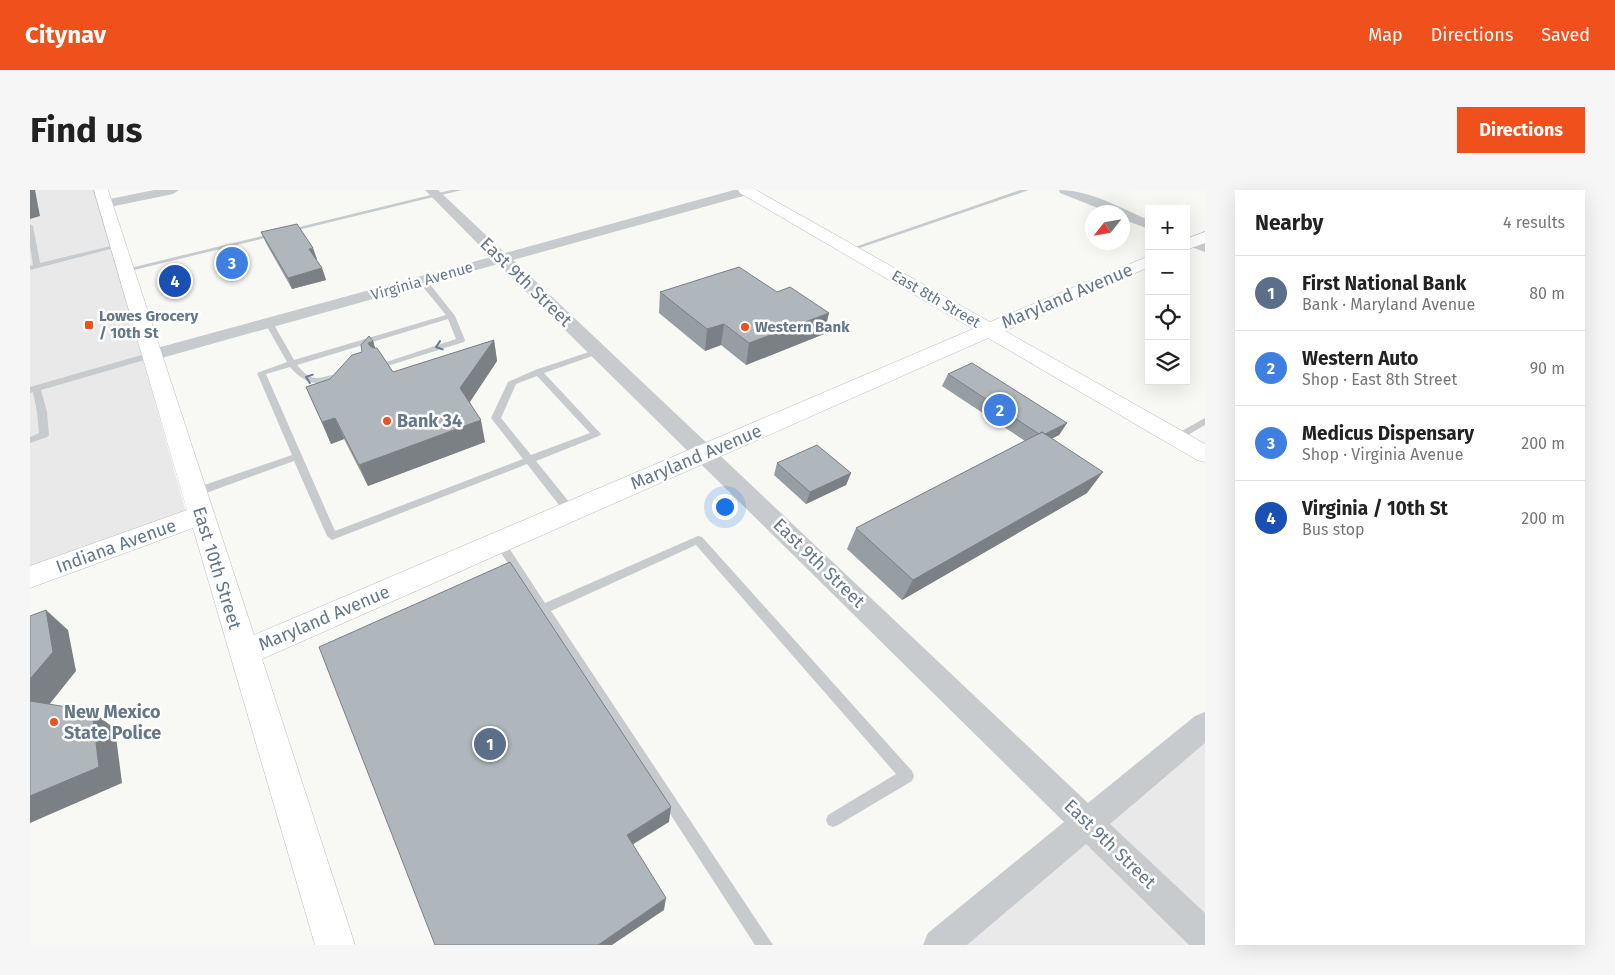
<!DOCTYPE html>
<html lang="en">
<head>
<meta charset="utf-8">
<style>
  body { margin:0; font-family:"Fira Sans",sans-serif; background:#f6f6f6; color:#222 }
  .controls { position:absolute; right:15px; top:15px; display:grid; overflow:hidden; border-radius:0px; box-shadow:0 5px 20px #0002 }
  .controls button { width:45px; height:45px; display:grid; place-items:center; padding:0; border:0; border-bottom:1px solid #e0e0e0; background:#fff; color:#222; font:25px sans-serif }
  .compass { position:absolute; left:1055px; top:15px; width:45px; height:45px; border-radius:50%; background:#fff; box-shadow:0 5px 20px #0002; rotate:239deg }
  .you { position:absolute; left:694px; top:316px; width:18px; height:18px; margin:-12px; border:4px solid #fff; border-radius:50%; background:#1a73e8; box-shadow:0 0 0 8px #1a73e833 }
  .badge { display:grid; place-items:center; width:32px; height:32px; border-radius:50%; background:#f0501c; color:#fff; font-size:16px; font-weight:700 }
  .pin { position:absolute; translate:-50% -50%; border:2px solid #fff; box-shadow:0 1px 5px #0006 }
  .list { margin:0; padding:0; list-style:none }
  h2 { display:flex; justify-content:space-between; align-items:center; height:65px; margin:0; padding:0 20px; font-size:21px }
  h2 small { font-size:16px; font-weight:400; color:#767676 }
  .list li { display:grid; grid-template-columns:32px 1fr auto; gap:15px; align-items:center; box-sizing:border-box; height:75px; padding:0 20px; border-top:1px solid #e0e0e0 }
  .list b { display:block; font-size:19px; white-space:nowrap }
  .list p { margin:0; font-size:16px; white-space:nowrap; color:#767676 }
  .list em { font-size:16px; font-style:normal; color:#767676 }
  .icon { flex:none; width:28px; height:28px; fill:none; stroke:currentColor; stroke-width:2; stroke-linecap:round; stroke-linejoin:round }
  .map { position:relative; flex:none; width:1175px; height:755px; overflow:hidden; border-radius:0px }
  header { display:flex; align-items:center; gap:30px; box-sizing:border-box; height:70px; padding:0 25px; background:#f0501c; color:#fff }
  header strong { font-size:24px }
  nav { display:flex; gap:28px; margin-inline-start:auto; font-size:18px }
  .intro { display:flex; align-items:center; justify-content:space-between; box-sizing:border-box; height:120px; padding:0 30px }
  h1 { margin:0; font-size:35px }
  .button { padding:12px 22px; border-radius:0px; background:#f0501c; color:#fff; font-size:18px; font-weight:700 }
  main { display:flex; gap:30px; padding:0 30px }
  aside { flex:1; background:#fff; border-radius:0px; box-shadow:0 5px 20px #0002 }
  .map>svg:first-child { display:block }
</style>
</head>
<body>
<header>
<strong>Citynav</strong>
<nav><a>Map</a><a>Directions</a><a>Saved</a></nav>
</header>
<div class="intro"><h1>Find us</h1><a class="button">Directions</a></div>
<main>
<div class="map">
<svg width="1175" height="755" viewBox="0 0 1175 755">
  <rect width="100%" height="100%" fill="#f8f8f4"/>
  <path fill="#e8e9e8" d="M 0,0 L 65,0 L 157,326 L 0,382 Z
    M 1175,535 L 1175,755 L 910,755 Z"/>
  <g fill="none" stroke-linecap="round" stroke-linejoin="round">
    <g stroke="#b9bec3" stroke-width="1">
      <path id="secondary" d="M 64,0 L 78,0 L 224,445 L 943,139 L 710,3 L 708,0 L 726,0 L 960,132 L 1119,66 L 1119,77 L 975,141 L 1175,254 L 1175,272 L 1167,270 L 958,148 L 232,469 L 325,755 L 285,755 L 163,338 L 0,398 L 0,376 L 157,320 Z
        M 1175,42 L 1175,53 L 1156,60 L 1156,49 Z"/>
    </g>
    <path fill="#c7cbce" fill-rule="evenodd" d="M 421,0 L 432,0 L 96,82 L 92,80 Z
      M 990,0 L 999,0 L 821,61 L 816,60 Z
      M 0,34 L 3,36 L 10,73 L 89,54 L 92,56 L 0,80 L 0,76 L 3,75 L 0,56 Z
      M 389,88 L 395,88 L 425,126 L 435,150 L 434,152 L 354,177 L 351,178 L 347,175 L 426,149 L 418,129 L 267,175 C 286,198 291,183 312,185 L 312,189 C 290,196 276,196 260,177 L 236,184 L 305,341 L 493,269 L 461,228 L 478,192 L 505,180 L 568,159 L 571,159 L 571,163 L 514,183 L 571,244 L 569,246 L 506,271 L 544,318 L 545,321 L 544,324 L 536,324 L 497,274 L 302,350 L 297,346 L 264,271 L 168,306 L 160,306 L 159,303 L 160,300 L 262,265 L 227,183 L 257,172 L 235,133 L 236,131 L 242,131 L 264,170 L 416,125 L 389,92 ZM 507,186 L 560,243 L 501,265 L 471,228 L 486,194 Z
      M 122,162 L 126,165 L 125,167 L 11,200 L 17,222 L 19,245 L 17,247 L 0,253 L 0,247 L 9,243 L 7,222 L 3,202 L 0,203 L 0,197 Z
      M 1175,228 L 1175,235 L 1149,250 L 1143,250 L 1143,246 Z
      M 668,346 L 672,347 L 882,581 L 884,586 L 882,591 L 808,635 L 803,637 L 798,635 L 796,630 L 798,625 L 866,584 L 666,355 L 521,421 L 743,755 L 725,755 L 464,352 L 465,349 L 473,349 L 515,413 Z"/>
    <path fill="#c7cbce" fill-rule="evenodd" d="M 124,0 L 149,0 L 143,4 L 75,18 L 68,14 L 70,11 Z
      M 395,0 L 408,0 L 475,63 L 704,0 L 725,0 L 724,3 L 483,70 L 1058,613 L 1165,526 L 1175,522 L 1175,553 L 1080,634 L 1175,723 L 1175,755 L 1159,755 L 1056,654 L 937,755 L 893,755 L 898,743 L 1034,632 L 468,74 L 128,169 L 122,170 L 116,169 L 113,165 L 116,161 L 461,67 Z
      M 1029,0 C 1060,0 1090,18 1119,30 L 1119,39 L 1092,29 L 1092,22 L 1078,22 L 1030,3 Z
      M 1156,46 L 1175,53 L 1175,62 L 1156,55 Z"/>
    <use href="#secondary" fill="#fff" fill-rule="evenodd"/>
  </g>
  <path fill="#969da3" d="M 231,42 L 287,69 L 286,69 L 292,78 L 296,90 L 262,99 L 236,53 Z
    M 630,102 L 794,144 L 716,175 L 691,155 L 675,161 L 629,123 Z
    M 464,150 L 467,171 L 440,212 L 455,252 L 338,296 L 314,249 L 301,254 L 276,197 L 300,189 L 332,162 L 343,151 L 345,158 L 363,182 Z
    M 918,184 L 1037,233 L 1029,245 L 1022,248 L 1057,303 L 872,410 L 817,359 L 826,338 L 995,251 L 912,196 Z
    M 747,273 L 821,283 L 816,295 L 776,314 L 744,285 Z"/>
  <path fill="#7a8084" d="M 0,0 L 5,0 L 10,26 L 0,29 Z
    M 283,58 L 287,69 L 283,70 L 279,59 Z
    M 292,78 L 296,90 L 262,99 L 258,88 Z
    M 799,123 L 794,144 L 716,175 L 719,153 Z
    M 694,134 L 691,155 L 675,161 L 677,139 Z
    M 464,150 L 467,171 L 435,219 L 430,198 Z
    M 343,151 L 349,172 L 339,155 L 338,153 Z
    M 305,228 L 314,249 L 301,254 L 292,232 Z
    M 451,230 L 455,252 L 338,296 L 329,275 Z
    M 1037,233 L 1029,245 L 1004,258 L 1012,246 Z
    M 1073,282 L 1057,303 L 872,410 L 883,390 Z
    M 821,283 L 816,295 L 776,314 L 780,302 Z
    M 16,420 L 38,440 L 46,481 L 10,526 L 0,519 L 0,489 Z
    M 62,521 L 85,539 L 92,593 L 0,633 L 0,606 Z
    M 641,617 L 639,632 L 597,658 L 597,645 Z
    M 636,708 L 634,720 L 582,755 L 568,755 Z"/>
  <path fill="#afb7bd" stroke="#7a8084" d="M 267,34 L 283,58 L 279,59 L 292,78 L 258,88 L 231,42 Z
    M 709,77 L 747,102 L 760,97 L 799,123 L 719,153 L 694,134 L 677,139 L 630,102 Z
    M 339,146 L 343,151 L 338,153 L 339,155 L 343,158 L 347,158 L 363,182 L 464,150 L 430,198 L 451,230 L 329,275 L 305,228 L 292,232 L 276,197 L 300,189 L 322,165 L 332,162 L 331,155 Z
    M 942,173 L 1037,233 L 1015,244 L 1012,242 L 1009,244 L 918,184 Z
    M 1012,242 L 1073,282 L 883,390 L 826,338 Z
    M 787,255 L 821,283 L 780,302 L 747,273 Z
    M 480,372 L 641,617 L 597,645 L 636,708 L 568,755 L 405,755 L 289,457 Z
    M 16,420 L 23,462 L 0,489 L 0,426 Z
    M 0,511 L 62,521 L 69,577 L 0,606 Z"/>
  <defs><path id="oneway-chevron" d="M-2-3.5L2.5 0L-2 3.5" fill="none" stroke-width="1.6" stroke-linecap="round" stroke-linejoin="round" transform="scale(1.25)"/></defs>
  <g stroke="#697b8c">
    <use href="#oneway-chevron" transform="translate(409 156) rotate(162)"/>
    <use href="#oneway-chevron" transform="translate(279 188) rotate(-161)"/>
  </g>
  <g fill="#f0501c" stroke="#fff" stroke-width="2">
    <rect x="54" y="130" width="10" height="10" rx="2.5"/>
    <circle cx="715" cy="137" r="5"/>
    <circle cx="357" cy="231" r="5"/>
    <circle cx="24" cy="532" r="5"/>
  </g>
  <g text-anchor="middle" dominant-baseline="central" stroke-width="5" stroke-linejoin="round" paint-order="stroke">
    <g font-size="15" fill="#647788" stroke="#fff">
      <text transform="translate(392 91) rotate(-16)">Virginia Avenue</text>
      <text transform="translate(906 109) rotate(30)">East 8th Street</text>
    </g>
    <g font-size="15" font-weight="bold" fill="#647788" stroke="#fff" text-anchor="start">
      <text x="69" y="126">Lowes Grocery<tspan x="69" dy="17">/ 10th St</tspan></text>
      <text x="725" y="137">Western Bank</text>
    </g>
    <g font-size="18" fill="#647788" stroke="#fff">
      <text transform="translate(496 92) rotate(44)">East 9th Street</text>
      <text transform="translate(1037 106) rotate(-23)">Maryland Avenue</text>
      <text transform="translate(666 267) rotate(-23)">Maryland Avenue</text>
      <text transform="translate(86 356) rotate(-20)">Indiana Avenue</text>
      <text transform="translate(789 373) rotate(44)">East 9th Street</text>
      <text transform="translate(187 378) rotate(73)">East 10th Street</text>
      <text transform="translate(294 428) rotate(-23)">Maryland Avenue</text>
      <text transform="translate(1080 654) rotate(44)">East 9th Street</text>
    </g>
    <g font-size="18" font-weight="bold" fill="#647788" stroke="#fff" text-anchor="start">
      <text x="367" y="231">Bank 34</text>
      <text x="34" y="522">New Mexico<tspan x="34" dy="21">State Police</tspan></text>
    </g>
  </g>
</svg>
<div class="controls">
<button>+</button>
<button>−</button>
<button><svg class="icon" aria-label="locate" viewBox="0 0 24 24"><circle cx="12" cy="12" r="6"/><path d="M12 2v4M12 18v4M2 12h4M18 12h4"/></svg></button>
<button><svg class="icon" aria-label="layers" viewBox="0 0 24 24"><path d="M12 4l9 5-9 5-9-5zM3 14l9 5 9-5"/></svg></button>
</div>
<svg class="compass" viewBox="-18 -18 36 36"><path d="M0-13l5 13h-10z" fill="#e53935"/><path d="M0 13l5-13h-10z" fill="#767676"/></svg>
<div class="you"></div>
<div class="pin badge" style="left:460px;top:554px;background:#5c6f8a">1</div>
<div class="pin badge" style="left:970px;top:220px;background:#3f7fe0">2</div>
<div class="pin badge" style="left:202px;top:73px;background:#3f7fe0">3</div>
<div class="pin badge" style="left:145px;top:91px;background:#1a4fb4">4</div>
</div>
<aside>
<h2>Nearby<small>4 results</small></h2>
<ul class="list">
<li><span class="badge" style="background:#5c6f8a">1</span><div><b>First National Bank</b><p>Bank · Maryland Avenue</p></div><em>80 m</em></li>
<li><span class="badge" style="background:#3f7fe0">2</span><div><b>Western Auto</b><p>Shop · East 8th Street</p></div><em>90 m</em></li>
<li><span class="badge" style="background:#3f7fe0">3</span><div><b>Medicus Dispensary</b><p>Shop · Virginia Avenue</p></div><em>200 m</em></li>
<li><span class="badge" style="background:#1a4fb4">4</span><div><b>Virginia / 10th St</b><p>Bus stop</p></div><em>200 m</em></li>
</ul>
</aside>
</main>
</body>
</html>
